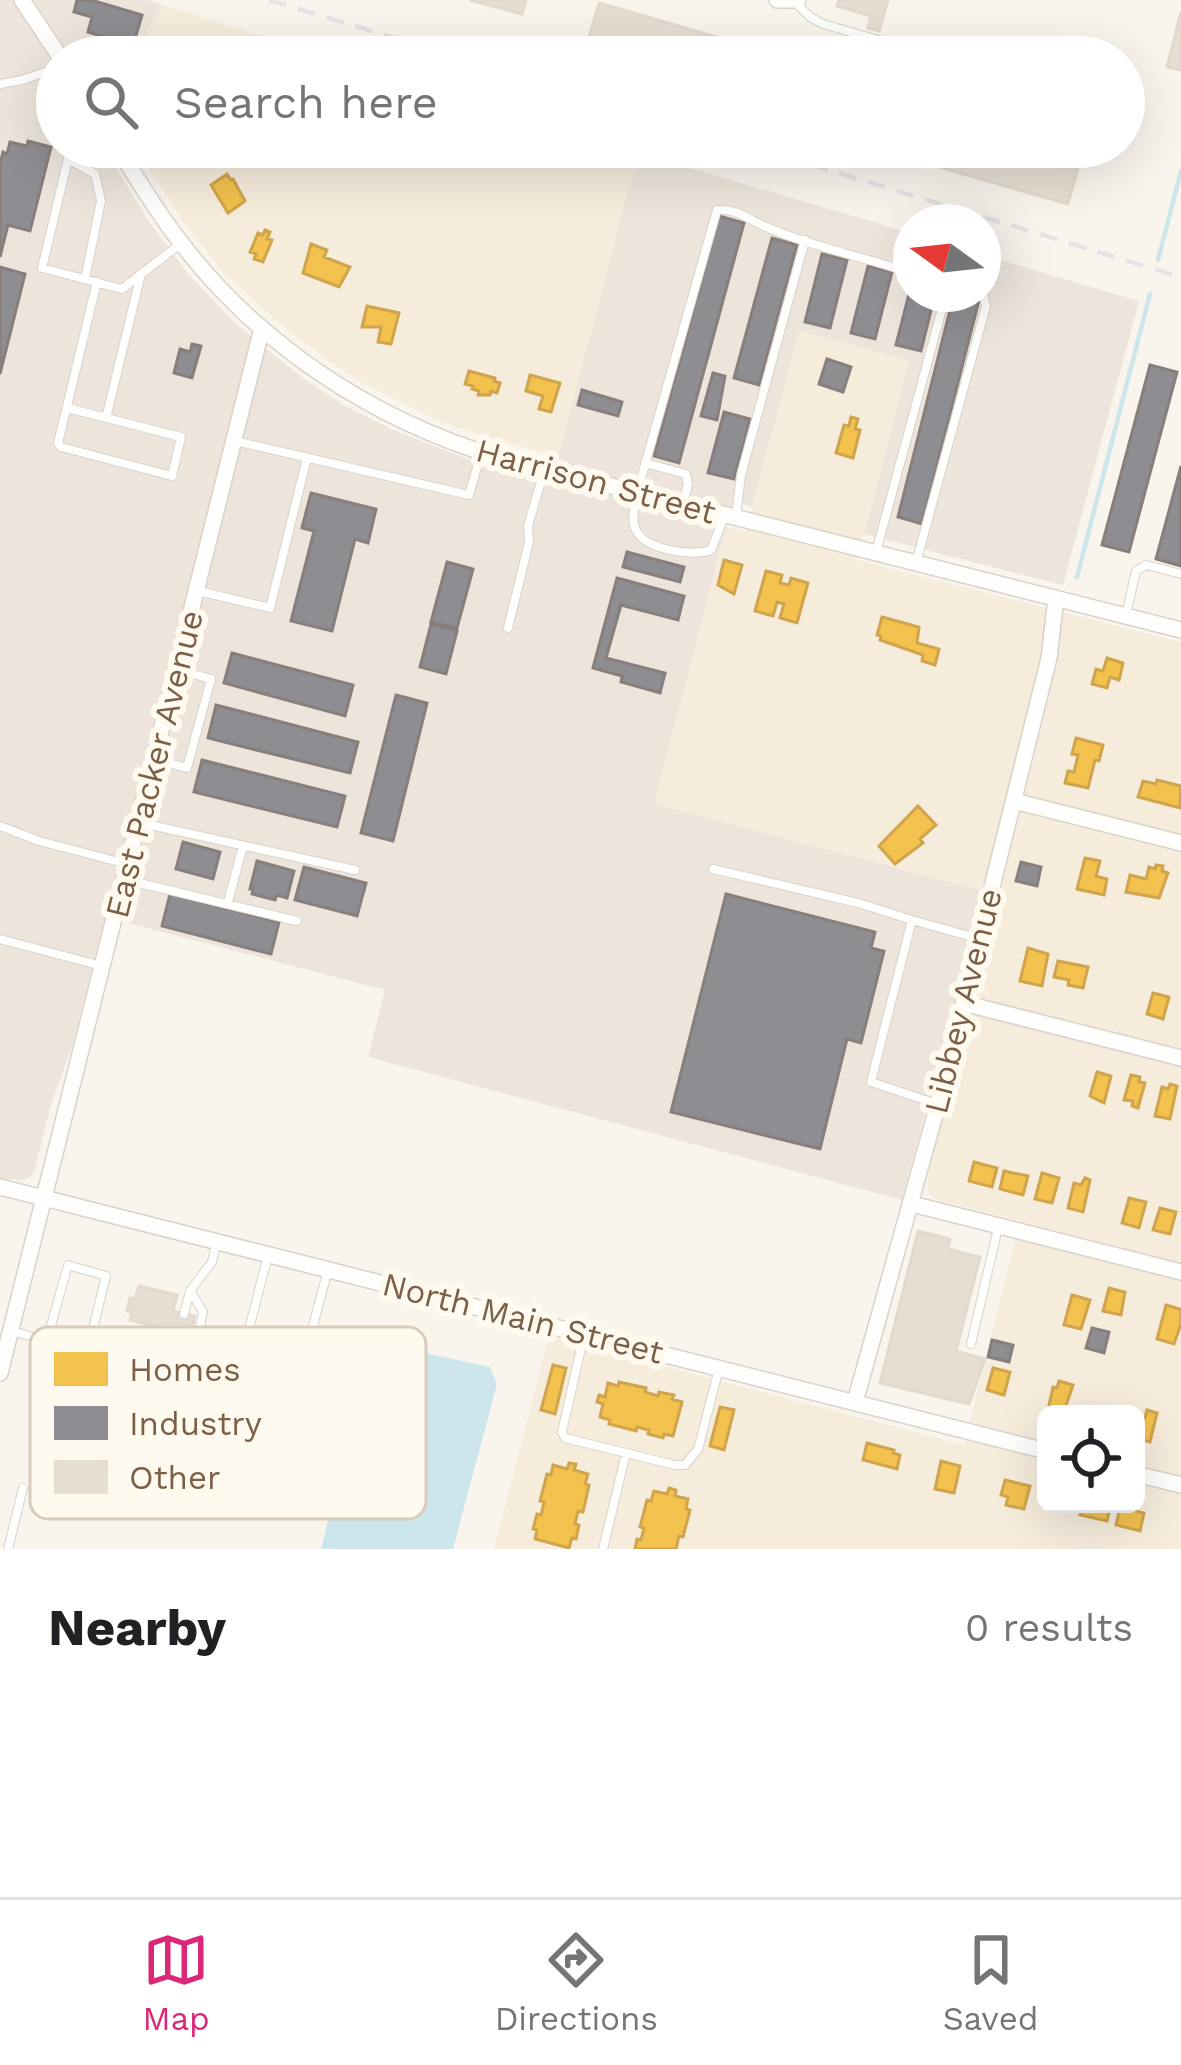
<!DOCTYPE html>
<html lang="en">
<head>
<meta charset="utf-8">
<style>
  body { margin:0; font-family:"Work Sans",sans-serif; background:#f6f6f6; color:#202124 }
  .controls { position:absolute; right:36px; bottom:36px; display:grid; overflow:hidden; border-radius:18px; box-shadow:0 12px 48px #0002 }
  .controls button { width:108px; height:108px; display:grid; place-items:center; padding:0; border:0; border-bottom:3px solid #e0e0e0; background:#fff; color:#202124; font:60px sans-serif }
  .compass { position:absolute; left:893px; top:204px; width:108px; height:108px; border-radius:50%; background:#fff; box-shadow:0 12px 48px #0002; rotate:285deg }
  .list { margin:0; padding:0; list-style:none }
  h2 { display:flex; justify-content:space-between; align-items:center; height:156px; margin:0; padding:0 48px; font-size:51px }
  h2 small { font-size:39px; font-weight:400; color:#757577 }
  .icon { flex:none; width:66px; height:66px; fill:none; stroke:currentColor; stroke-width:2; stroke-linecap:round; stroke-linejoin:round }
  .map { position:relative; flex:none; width:1181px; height:1549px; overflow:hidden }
  .search { position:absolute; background:#fff; box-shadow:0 12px 48px #0002; left:36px; right:36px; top:36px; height:132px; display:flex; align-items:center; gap:30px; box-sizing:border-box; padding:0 42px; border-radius:66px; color:#757577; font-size:45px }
  .sheet { height:348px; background:#fff }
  nav { display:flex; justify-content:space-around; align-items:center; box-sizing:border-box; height:168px; border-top:3px solid #e0e0e0; background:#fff; font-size:33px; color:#757577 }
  nav a { display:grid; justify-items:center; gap:6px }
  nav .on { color:#db2777 }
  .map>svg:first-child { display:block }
</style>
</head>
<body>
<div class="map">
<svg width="1181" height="1549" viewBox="0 0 1181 1549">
  <rect width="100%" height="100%" fill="#f9f5ed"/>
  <path fill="#f6ecdc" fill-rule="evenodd" d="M 162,5 L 329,57 L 134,57 Z
    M 135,147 L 620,147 L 638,153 L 559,457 L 477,434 L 437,420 L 361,382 L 329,361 L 281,325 L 223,272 L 184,222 Z
    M 798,331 L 909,359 L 857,560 L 1181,642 L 1181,1549 L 494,1549 L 549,1336 L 964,1445 L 1020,1221 L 937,1200 L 930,1195 L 927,1189 L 929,1166 L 996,895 L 653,804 L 726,527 L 746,532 ZM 1046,1414 L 1136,1414 L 1136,1504 L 1046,1504 Z"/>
  <path fill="#ede5dc" d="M 0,0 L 148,0 L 162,5 L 134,57 L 57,57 L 57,147 L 103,147 L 150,223 L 189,275 L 237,325 L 303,378 L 345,406 L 393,430 L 480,464 L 552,481 L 638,153 L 911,233 L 911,294 L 983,294 L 983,255 L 1139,301 L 1063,585 L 864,534 L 909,360 L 799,331 L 752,507 L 733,502 L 726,527 L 654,804 L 983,891 L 902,1200 L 368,1057 L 385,990 L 105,917 L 73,1043 L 50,1108 L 35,1168 L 31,1176 L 24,1180 L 0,1179 Z"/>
  <path fill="#cce6ec" d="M 370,1351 L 416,1351 L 490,1367 L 497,1384 L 453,1549 L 321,1549 Z"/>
  <path fill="#f2c14e" stroke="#cfa44c" stroke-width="3" d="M 227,174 L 231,180 L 233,179 L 245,201 L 228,213 L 211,185 Z
    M 265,230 L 270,232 L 267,239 L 272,240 L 263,262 L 254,259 L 256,254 L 250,252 L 258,233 L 263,235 Z
    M 311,244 L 327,250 L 324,257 L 350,267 L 339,287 L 303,273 Z
    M 367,306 L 399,313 L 391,344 L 378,342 L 381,327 L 362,327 Z
    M 469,371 L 495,378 L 494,381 L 500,383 L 497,393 L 491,391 L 490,395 L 478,395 L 479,391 L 472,389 L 473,386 L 465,384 Z
    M 530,375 L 560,383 L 551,412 L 539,409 L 543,396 L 526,391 Z
    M 851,417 L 858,419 L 855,429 L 860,430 L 853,458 L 836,453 L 844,425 L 849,426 Z
    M 724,560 L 742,565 L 734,594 L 718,585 Z
    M 766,571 L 782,575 L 780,583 L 789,585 L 791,578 L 808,583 L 797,623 L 780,618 L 784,604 L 777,602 L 773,616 L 755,611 Z
    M 882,617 L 919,627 L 917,643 L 939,649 L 935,665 L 922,661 L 923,655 L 880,640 L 881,636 L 877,635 Z
    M 1107,658 L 1123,663 L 1119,680 L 1110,677 L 1107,688 L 1092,684 L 1096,669 L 1103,671 Z
    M 1076,738 L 1103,745 L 1099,761 L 1095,760 L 1088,788 L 1065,783 L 1068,771 L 1074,772 L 1078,755 L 1072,754 Z
    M 1157,780 L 1181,786 L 1180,808 L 1138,797 L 1143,781 L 1156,784 Z
    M 918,806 L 936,825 L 920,839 L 923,843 L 895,864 L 879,846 Z
    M 1085,858 L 1100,861 L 1096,876 L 1107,879 L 1104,895 L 1077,889 Z
    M 1156,865 L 1163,866 L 1162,871 L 1168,873 L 1159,898 L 1126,892 L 1130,875 L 1146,879 L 1149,867 L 1155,869 Z
    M 1028,948 L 1048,954 L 1042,986 L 1020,981 Z
    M 1058,961 L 1088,967 L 1083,988 L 1068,985 L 1069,980 L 1054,977 Z
    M 1153,993 L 1169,997 L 1163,1019 L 1147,1014 Z
    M 1097,1072 L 1111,1076 L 1104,1103 L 1090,1096 Z
    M 1131,1075 L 1140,1077 L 1139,1082 L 1145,1083 L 1138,1108 L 1132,1106 L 1133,1101 L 1124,1100 Z
    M 1170,1084 L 1177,1086 L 1170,1119 L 1155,1116 L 1162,1087 L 1168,1089 Z
    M 974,1162 L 997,1168 L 992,1187 L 969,1181 Z
    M 1004,1171 L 1028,1176 L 1023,1195 L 1000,1189 Z
    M 1042,1173 L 1059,1178 L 1052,1203 L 1035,1199 Z
    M 1085,1178 L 1090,1180 L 1083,1212 L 1068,1208 L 1074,1183 L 1081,1185 Z
    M 1129,1198 L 1146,1202 L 1139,1228 L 1122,1223 Z
    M 1160,1208 L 1176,1212 L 1170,1234 L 1153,1230 Z
    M 1109,1288 L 1125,1292 L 1121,1315 L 1103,1311 Z
    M 1072,1295 L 1090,1300 L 1081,1329 L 1064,1325 Z
    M 1166,1305 L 1180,1309 L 1181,1311 L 1181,1324 L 1174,1344 L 1157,1339 Z
    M 553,1365 L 566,1368 L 555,1414 L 541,1410 Z
    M 993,1368 L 1010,1372 L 1004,1395 L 987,1390 Z
    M 1059,1381 L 1073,1385 L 1063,1414 L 1053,1414 L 1054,1412 L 1048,1410 L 1053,1387 L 1057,1388 Z
    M 619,1382 L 646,1388 L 645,1392 L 658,1396 L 659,1392 L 674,1395 L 672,1399 L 682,1402 L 673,1436 L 664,1434 L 663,1438 L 648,1434 L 649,1430 L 637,1427 L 636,1431 L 609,1424 L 610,1420 L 600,1417 L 603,1404 L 597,1402 L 599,1395 L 605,1397 L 608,1383 L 618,1386 Z
    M 720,1407 L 734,1410 L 724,1450 L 710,1446 Z
    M 1147,1410 L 1157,1413 L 1150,1442 L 1136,1438 L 1136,1419 L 1144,1421 Z
    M 867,1443 L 894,1450 L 893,1453 L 900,1455 L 897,1469 L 863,1460 Z
    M 941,1461 L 960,1466 L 954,1493 L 935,1489 Z
    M 569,1463 L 576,1464 L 574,1470 L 588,1474 L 585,1484 L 589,1485 L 583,1512 L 578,1511 L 575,1524 L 579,1525 L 576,1539 L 572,1538 L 569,1548 L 535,1539 L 537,1530 L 533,1529 L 537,1514 L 541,1515 L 544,1502 L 540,1501 L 547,1474 L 551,1475 L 553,1465 L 567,1469 Z
    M 1005,1480 L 1030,1486 L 1024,1509 L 1006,1505 L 1008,1497 L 1001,1495 Z
    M 669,1488 L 676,1490 L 675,1496 L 688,1499 L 686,1509 L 690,1510 L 683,1537 L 679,1536 L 676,1549 L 635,1549 L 637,1539 L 641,1540 L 644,1528 L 640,1527 L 647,1500 L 651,1501 L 654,1491 L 667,1494 Z
    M 1083,1504 L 1111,1504 L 1107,1521 L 1080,1515 Z
    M 1120,1507 L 1144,1513 L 1140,1531 L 1116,1525 Z"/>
  <path fill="#8d8d92" stroke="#887f7c" stroke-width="3" d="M 77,0 L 91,0 L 142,15 L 133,46 L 88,32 L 92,17 L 74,12 Z
    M 28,141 L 51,147 L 30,231 L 8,225 L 0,257 L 0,164 L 3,152 L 7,154 L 10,142 L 27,146 Z
    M 719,216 L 744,223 L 679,463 L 654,456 Z
    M 772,238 L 797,245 L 759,385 L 734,378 Z
    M 822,254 L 847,260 L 830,328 L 805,322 Z
    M 868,266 L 892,272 L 875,339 L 851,333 Z
    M 0,267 L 25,274 L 0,374 Z
    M 911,286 L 911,294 L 935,294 L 921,351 L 896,345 Z
    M 954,294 L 979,300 L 922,524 L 898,517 Z
    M 192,344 L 201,346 L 192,378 L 174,373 L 180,349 L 190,352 Z
    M 827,359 L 851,367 L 843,392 L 819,384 Z
    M 1150,365 L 1177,372 L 1129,552 L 1102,545 Z
    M 713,373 L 725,376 L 717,420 L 701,416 Z
    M 582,390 L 622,402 L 618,416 L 578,405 Z
    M 724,412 L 750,419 L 734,479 L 708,473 Z
    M 1181,466 L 1181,566 L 1156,559 Z
    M 311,493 L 376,509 L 368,543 L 355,539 L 332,631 L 291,621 L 314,531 L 302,528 Z
    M 627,552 L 684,567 L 680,582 L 623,567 Z
    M 447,562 L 473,569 L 457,628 L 431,622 Z
    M 617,578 L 684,596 L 678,620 L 621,605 L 606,658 L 665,673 L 660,693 L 621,682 L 622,676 L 593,668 Z
    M 431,624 L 457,631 L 446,674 L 420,667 Z
    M 232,653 L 353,685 L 345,716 L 224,683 Z
    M 396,695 L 427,703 L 393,841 L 361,833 Z
    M 216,705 L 358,742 L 350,773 L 208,738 Z
    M 202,760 L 345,796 L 337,827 L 194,792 Z
    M 183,842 L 220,852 L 213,879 L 176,869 Z
    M 257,861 L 294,871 L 287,898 L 277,895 L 275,900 L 252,894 L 253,889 L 250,889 Z
    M 1021,862 L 1041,867 L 1037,886 L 1016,881 Z
    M 304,867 L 366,883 L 357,916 L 295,900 Z
    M 170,894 L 279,922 L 271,954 L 162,926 Z
    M 726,894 L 875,932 L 871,948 L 884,951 L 861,1043 L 847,1039 L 820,1149 L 671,1112 Z
    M 1092,1328 L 1109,1332 L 1104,1353 L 1086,1348 Z
    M 992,1340 L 1013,1345 L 1009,1362 L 988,1357 Z"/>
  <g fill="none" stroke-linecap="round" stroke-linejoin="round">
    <path stroke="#cce6ec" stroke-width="4.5" d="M 1158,260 L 1181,171
      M 1077,577 L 1150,294"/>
  </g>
  <path fill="#e6ded3" stroke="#e3d9ce" stroke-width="3" d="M 470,0 L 526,0 L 522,14 Z
    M 839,0 L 888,0 L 879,31 L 868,28 L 871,16 L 837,6 Z
    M 599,3 L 785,57 L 583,57 Z
    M 1181,12 L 1181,70 L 1167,67 Z
    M 869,147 L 1084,147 L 1068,204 Z
    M 918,1231 L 950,1239 L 948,1249 L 980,1257 L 956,1351 L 985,1359 L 969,1404 L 880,1383 Z
    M 139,1286 L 177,1295 L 173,1311 L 195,1316 L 190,1335 L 130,1320 L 132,1312 L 127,1311 L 130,1298 L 135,1299 Z"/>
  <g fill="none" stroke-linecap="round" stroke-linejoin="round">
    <g stroke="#d9d2cb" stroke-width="10">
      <path id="service" d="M 795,2 L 810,17 L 823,24 L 937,57
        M 0,84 L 22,80 L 57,68
        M 85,279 L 101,201 L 95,174 L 68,159 L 42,268 L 122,289 L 180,244
        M 67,408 L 181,437 L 172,476 L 61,447 L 58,443 L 97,282
        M 106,418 L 141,274
        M 235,441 L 469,495 L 481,454
        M 645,463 L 686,474 L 688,485 L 683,503
        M 725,515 L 711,550 C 693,557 648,550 637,532 C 630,520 635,505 637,493 L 717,210 C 739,208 751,222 771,229 C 816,248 865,257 911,273
        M 736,516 L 741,475 L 805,240
        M 876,552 L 946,294
        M 916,563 L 986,306 L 984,297 L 975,294
        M 198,591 L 270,608 L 307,458
        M 1126,615 L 1136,571 L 1146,565 L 1181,574
        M 508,628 L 529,542 L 528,526 L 544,471
        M 157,760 L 187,768 L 211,679 L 178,670
        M 141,823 L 355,870
        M 0,826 L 39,841 L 127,864
        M 713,869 L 858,903 L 912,920
        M 127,880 L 297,921
        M 228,902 L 243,846
        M 0,939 L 102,966
        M 937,1104 L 871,1082 L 912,920 L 976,938
        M 184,1314 L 190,1291 L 212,1262 L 216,1243
        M 12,1331 L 169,1376 L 180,1332
        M 584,1335 L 562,1432 L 565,1438 L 675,1465 L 685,1465 L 698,1449 L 719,1369
        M 247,1338 L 298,1352 L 308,1344 L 328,1270
        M 47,1340 L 68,1265 L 106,1276 L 87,1353
        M 971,1344 L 998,1228
        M 177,1352 L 197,1340 L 203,1312 L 191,1292
        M 216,1455 L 268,1256
        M 8,1549 L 23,1488
        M 603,1549 L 626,1453"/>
    </g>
    <g stroke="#d9d2cb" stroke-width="18">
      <path id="minor" d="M 22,0 L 60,57
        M 777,0 L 798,0
        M 117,147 C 137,178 156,211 179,240 C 257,344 373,420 497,457 L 1181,630
        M 1014,801 L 1181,843
        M 963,1003 L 1181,1058
        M 0,1187 L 1046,1451
        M 912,1204 L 1181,1272
        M 0,1373 L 262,328
        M 855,1402 L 938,1104 L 1049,658 L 1056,598
        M 1136,1474 L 1181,1485"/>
    </g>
    <use href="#service" stroke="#fefefc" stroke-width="8"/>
    <use href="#minor" stroke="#fefefc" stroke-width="15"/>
    <path stroke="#e6e2e6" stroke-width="4.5" stroke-dasharray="18 12" stroke-linecap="butt" d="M 269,0 L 458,57
      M 753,147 L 1181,277"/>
  </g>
  <g text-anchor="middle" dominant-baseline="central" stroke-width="12" stroke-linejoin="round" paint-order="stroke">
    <g font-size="33" fill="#7c5f47" stroke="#fffaef">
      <text transform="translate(596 481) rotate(15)">Harrison Street</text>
      <text transform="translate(154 764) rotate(-76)">East Packer Avenue</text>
      <text transform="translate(963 1001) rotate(-76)">Libbey Avenue</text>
      <text transform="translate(523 1318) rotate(14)">North Main Street</text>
    </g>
  </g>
  <rect x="30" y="1327" width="396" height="192" rx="18" fill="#fffaef" stroke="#d8ccbd" stroke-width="3"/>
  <rect x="54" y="1352" width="54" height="34" fill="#f2c14e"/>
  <rect x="54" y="1406" width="54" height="34" fill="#8d8d92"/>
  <rect x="54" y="1460" width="54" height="34" fill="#e6ded3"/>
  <g font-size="33" fill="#7c5f47">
    <text x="129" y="1381">Homes</text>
    <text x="129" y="1435">Industry</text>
    <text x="129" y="1489">Other</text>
  </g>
</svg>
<div class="controls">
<button><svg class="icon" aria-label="locate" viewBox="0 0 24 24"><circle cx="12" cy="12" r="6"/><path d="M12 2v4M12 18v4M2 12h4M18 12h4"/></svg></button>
</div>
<svg class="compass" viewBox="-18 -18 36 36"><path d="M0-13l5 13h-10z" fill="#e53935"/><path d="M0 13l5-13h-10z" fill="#757577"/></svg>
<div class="search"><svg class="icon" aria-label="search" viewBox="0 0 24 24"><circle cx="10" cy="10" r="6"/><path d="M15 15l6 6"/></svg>Search here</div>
</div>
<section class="sheet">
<h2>Nearby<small>0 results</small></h2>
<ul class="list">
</ul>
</section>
<nav>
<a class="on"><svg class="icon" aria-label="map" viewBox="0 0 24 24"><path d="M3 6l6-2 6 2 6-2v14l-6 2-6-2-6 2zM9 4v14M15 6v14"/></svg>Map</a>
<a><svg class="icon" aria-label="directions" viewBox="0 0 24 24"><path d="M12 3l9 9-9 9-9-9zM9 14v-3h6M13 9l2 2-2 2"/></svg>Directions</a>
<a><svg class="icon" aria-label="saved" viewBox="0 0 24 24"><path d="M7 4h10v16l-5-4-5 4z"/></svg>Saved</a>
</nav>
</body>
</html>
